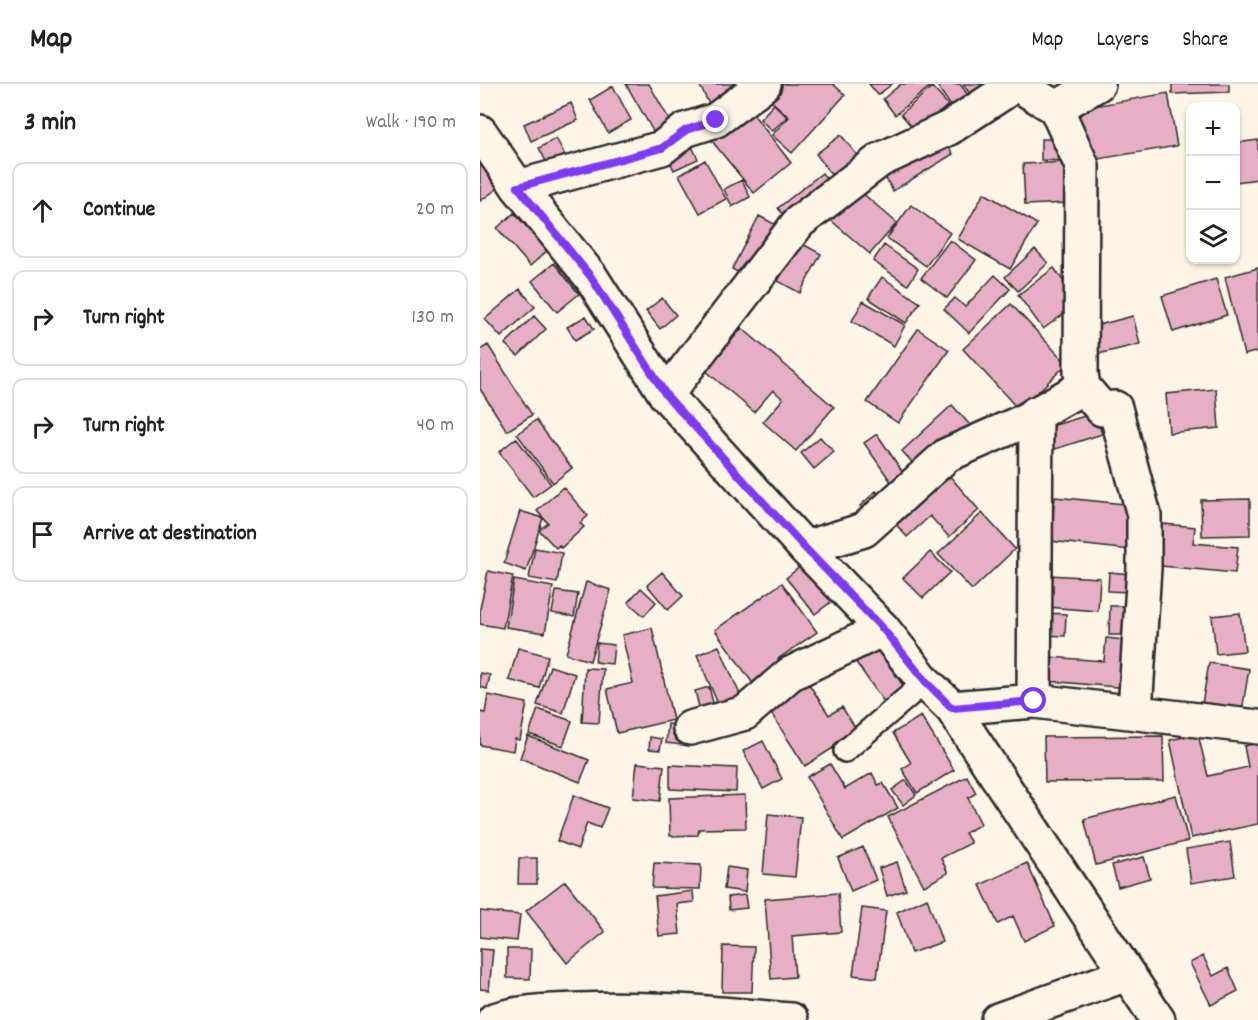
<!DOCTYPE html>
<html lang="en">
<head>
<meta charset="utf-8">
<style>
  body { margin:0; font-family:Dekko,sans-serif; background:#f6f6f6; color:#222 }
  .controls { position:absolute; right:18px; top:18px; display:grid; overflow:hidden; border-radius:12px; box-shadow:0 2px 4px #0004 }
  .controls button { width:54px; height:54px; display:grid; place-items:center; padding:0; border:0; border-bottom:2px solid #e0e0e0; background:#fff; color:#222; font:30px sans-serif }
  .stop { position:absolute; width:18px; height:18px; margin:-14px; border:4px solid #7c3aed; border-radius:50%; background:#fff }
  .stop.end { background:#7c3aed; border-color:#fff; box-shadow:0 2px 6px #0008 }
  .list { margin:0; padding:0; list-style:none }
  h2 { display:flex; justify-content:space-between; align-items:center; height:78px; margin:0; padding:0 24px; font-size:26px }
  h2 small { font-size:20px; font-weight:400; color:#767676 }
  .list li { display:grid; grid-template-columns:39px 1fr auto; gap:18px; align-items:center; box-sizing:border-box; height:96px; margin:0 12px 12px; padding:0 12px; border:2px solid #e0e0e0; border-radius:12px }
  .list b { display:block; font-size:22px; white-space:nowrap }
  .list em { font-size:20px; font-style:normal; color:#767676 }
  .icon { flex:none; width:33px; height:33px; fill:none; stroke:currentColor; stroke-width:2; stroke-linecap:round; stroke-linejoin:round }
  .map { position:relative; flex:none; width:778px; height:936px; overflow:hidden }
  header { display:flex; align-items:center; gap:36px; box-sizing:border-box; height:84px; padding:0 30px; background:#fff; border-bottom:2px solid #e0e0e0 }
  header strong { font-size:28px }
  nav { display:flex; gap:33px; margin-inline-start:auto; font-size:21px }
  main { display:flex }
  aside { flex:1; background:#fff }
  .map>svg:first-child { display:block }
</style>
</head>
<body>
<header>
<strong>Map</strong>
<nav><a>Map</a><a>Layers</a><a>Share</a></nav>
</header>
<main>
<aside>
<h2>3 min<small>Walk · 190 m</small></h2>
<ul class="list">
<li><svg class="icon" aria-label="ahead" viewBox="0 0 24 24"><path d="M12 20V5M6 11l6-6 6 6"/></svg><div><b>Continue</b></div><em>20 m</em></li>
<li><svg class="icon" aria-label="right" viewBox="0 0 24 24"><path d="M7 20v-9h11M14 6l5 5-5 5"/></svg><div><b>Turn right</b></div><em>130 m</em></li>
<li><svg class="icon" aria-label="right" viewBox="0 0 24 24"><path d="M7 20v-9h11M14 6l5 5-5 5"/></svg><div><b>Turn right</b></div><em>40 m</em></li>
<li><svg class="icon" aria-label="arrive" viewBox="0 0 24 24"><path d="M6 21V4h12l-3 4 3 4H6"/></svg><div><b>Arrive at destination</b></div></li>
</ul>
</aside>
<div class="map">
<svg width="778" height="936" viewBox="0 0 778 936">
  <rect width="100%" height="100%" fill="#fcf5e5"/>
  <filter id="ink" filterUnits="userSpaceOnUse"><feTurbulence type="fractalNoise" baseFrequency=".0167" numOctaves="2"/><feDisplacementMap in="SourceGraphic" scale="12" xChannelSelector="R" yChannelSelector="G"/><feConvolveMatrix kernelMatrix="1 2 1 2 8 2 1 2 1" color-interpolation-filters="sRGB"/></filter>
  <g filter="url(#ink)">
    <path fill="#e6afc5" stroke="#2b2b2b" stroke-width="1.5" d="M 146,0 L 169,0 L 194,44 L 177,54 Z
      M 219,0 L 269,0 L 230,22 Z
      M 299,0 L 353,0 L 365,11 L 312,69 L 292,51 L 309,33 L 287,13 Z
      M 389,0 L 412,0 L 398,11 Z
      M 421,0 L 453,0 L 415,31 L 403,15 Z
      M 456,0 L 480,0 L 494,19 L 477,31 Z
      M 483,0 L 512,0 L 493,14 Z
      M 692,0 L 749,0 L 749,8 L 692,10 Z
      M 133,2 L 151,36 L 128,49 L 110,16 Z
      M 452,3 L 468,21 L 437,49 L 421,30 Z
      M 688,9 L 697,62 L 606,77 L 597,25 Z
      M 91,19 L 98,36 L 51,57 L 44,40 Z
      M 294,20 L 307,33 L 292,47 L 280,35 Z
      M 270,26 L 311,79 L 274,109 L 232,57 Z
      M 361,51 L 377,71 L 352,91 L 336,70 Z
      M 462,52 L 473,70 L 413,107 L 402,88 Z
      M 76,54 L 85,71 L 68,81 L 59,64 Z
      M 561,55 L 588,55 L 588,77 L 561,76 Z
      M 209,56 L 218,75 L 194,86 L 185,67 Z
      M 778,56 L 778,95 L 756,98 L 756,59 Z
      M 0,74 L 21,102 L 0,117 Z
      M 225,76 L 246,115 L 220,129 L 199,91 Z
      M 586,78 L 588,119 L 545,121 L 543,80 Z
      M 342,89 L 353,104 L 308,138 L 298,124 Z
      M 262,96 L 270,113 L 252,123 L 244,105 Z
      M 373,101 L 417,139 L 390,170 L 346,132 Z
      M 504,109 L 557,140 L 530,185 L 478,155 Z
      M 431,121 L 470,149 L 446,182 L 407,154 Z
      M 34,129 L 68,166 L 50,182 L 17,144 Z
      M 279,132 L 300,143 L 273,197 L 252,185 Z
      M 470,156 L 496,176 L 467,214 L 441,194 Z
      M 319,158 L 341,170 L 320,209 L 298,197 Z
      M 404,161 L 438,185 L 428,201 L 393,177 Z
      M 555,165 L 568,179 L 538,207 L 525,193 Z
      M 74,179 L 99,210 L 77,228 L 52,197 Z
      M 574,184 L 599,219 L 563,245 L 538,211 Z
      M 778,184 L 778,267 L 764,271 L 745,193 Z
      M 515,191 L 530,205 L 489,249 L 464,225 L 475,214 L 485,223 Z
      M 402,193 L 440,219 L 426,239 L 388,214 Z
      M 736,195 L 747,231 L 693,248 L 682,212 Z
      M 40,205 L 55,223 L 21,253 L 5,235 Z
      M 182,214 L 196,231 L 180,245 L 166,227 Z
      M 383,217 L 425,241 L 414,262 L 372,237 Z
      M 531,220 L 587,280 L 539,326 L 483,265 Z
      M 54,232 L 66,245 L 38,272 L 25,260 Z
      M 106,232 L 114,245 L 95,256 L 87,243 Z
      M 653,232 L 660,260 L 618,270 L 611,243 Z
      M 262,244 L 354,323 L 316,367 L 283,338 L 303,315 L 293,306 L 274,328 L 226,287 Z
      M 438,245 L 469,266 L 418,339 L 387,318 Z
      M 8,261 L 52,331 L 27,347 L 0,305 L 0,266 Z
      M 736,305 L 739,344 L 689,349 L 686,310 Z
      M 472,321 L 490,341 L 440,387 L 422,367 Z
      M 615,329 L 622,350 L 572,366 L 565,344 Z
      M 56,336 L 92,384 L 73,399 L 37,350 Z
      M 397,350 L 424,390 L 411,398 L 384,359 Z
      M 340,353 L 354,368 L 334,385 L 321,369 Z
      M 36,354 L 71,400 L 53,413 L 19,368 Z
      M 461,382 L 499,426 L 469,453 L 450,432 L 427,453 L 407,430 Z
      M 83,403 L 108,432 L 100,439 L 104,443 L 81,464 L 79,461 L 76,464 L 59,446 L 68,439 L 57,427 Z
      M 396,407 L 408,420 L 392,434 L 380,422 Z
      M 575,413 L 654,421 L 650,466 L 570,457 Z
      M 770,415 L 770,451 L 722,452 L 721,416 Z
      M 40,427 L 63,434 L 46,487 L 24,479 Z
      M 502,429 L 535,465 L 492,506 L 458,470 Z
      M 674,439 L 715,443 L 713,459 L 758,463 L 755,489 L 671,481 Z
      M 55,464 L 82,469 L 77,499 L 49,494 Z
      M 450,468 L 470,488 L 443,514 L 423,494 Z
      M 327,477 L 356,514 L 335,530 L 306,494 Z
      M 8,487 L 33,492 L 23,544 L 0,540 L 0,525 Z
      M 182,488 L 203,512 L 188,526 L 167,501 Z
      M 629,488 L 651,490 L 649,508 L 628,507 Z
      M 568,491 L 620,494 L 618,527 L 566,523 Z
      M 34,496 L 73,503 L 65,549 L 26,543 Z
      M 106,498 L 131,506 L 110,577 L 86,570 Z
      M 302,499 L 337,548 L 298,575 L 309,590 L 281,611 L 235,546 Z
      M 161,504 L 176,518 L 164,532 L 148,518 Z
      M 76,507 L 98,510 L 94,533 L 72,529 Z
      M 630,522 L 652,522 L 651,551 L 629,551 Z
      M 565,529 L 586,530 L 585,552 L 564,551 Z
      M 760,529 L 765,567 L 736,570 L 732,532 Z
      M 172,544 L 193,636 L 137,649 L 127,605 L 153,599 L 142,551 Z
      M 626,554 L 653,557 L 648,604 L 568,597 L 570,573 L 624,577 Z
      M 117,559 L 134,561 L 132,580 L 115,578 Z
      M 239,562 L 261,613 L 239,622 L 217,571 Z
      M 395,562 L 425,604 L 404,618 L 375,577 Z
      M 38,564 L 68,572 L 59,604 L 29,596 Z
      M 729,579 L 769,585 L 762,627 L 722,620 Z
      M 70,582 L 95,590 L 83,629 L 57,621 Z
      M 105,584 L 123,585 L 119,639 L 102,638 Z
      M 0,589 L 10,591 L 7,605 L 0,603 Z
      M 323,591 L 349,631 L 362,623 L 378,648 L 325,682 L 283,617 Z
      M 229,603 L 235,627 L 221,631 L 215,607 Z
      M 8,611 L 47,619 L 40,656 L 35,655 L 33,667 L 0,661 L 0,628 L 5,629 Z
      M 58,625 L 92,637 L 83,662 L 49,650 Z
      M 441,632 L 474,686 L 437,709 L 422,685 L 431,679 L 413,649 Z
      M 188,640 L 204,642 L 202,661 L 186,659 Z
      M 718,650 L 728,692 L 768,683 L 764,662 L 778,659 L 778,740 L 711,754 L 690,656 Z
      M 48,652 L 109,676 L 100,698 L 40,674 Z
      M 683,652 L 684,697 L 565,698 L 564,653 Z
      M 170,653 L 182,655 L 180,666 L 169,665 Z
      M 283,657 L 302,695 L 283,705 L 263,667 Z
      M 157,679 L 184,682 L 180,717 L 153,714 Z
      M 350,680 L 365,705 L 392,689 L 398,701 L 403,699 L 418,724 L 363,756 L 327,693 Z
      M 190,681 L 257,684 L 256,708 L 190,705 Z
      M 487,692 L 496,709 L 488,714 L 501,740 L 485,749 L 491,759 L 461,774 L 468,789 L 444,802 L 408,733 Z
      M 426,696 L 436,711 L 423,721 L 412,706 Z
      M 94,711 L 128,724 L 120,744 L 107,739 L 98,765 L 77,757 Z
      M 265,711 L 266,744 L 219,745 L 218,751 L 190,752 L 189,714 Z
      M 696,711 L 708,757 L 616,781 L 604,735 Z
      M 288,730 L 321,733 L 315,793 L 283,790 Z
      M 750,758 L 755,792 L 711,799 L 706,765 Z
      M 383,763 L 396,796 L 371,807 L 358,774 Z
      M 664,773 L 670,794 L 638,803 L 632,781 Z
      M 39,774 L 57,774 L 57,800 L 38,800 Z
      M 417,778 L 426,806 L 407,812 L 399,784 Z
      M 174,779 L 221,781 L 220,805 L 172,804 Z
      M 547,779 L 575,842 L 544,857 L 533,832 L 518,840 L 500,801 Z
      M 247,783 L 267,786 L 265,808 L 244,805 Z
      M 85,797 L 125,848 L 87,879 L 46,827 Z
      M 213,807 L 214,818 L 197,820 L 200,850 L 179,852 L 175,812 Z
      M 358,809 L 361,848 L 312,852 L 315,893 L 291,895 L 285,815 Z
      M 265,811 L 267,824 L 249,826 L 248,813 Z
      M 447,814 L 462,858 L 431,869 L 417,828 Z
      M 382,824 L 406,827 L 397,894 L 373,891 Z
      M 0,827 L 40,831 L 37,857 L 0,853 Z
      M 243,862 L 274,863 L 272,908 L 242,908 Z
      M 0,865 L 13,866 L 9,906 L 0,905 Z
      M 27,865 L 51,865 L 50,895 L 27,894 Z
      M 723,872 L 733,892 L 748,884 L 758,907 L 731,921 L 710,879 Z"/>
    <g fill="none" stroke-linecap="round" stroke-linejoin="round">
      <g stroke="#2b2b2b" stroke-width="26">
        <path id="lane" d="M 365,667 L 445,598"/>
      </g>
      <g stroke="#2b2b2b" stroke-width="38">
        <path id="street" d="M 537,0 L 576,24 L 618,0
          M 576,24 L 602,82 L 601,289 L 603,303 L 622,325 L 635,324 L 664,431 L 664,484 L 655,627
          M 38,103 L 182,64 L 205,46 L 236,36 L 284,0
          M 186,311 L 319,138 L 400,76 L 469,44 L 524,8
          M 325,464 L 384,446 L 467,371 L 542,338 L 603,303
          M 554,617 L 556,329
          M 472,624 L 554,617 L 778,643
          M 210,644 L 265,629 L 310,590 L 403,545
          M 14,936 C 42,927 71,927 100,926 C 171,923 241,930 311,936
          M 518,936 L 647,890"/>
      </g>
      <g stroke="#2b2b2b" stroke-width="38">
        <path id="secondary" d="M 0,48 L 38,103 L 111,193 L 186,311 L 325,464 L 403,545 L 445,598 L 472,624 L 678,936"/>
      </g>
      <use href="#lane" stroke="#fcf5e5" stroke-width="21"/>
      <use href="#street" stroke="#fcf5e5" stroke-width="33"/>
      <use href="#secondary" stroke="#fcf5e5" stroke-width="33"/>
    </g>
  </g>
  <g fill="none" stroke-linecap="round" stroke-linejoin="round" filter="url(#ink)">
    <path stroke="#7c3aed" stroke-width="8" d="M 236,36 L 206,46 L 182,64 L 38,103 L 111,193 L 186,311 L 325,464 L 403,545 L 446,598 L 472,624 L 554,617"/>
  </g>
</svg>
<div class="controls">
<button>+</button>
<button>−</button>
<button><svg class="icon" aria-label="layers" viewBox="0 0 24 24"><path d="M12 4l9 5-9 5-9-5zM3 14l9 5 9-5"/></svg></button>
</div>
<div class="stop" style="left:554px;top:617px"></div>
<div class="stop end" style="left:236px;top:36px"></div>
</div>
</main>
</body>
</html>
